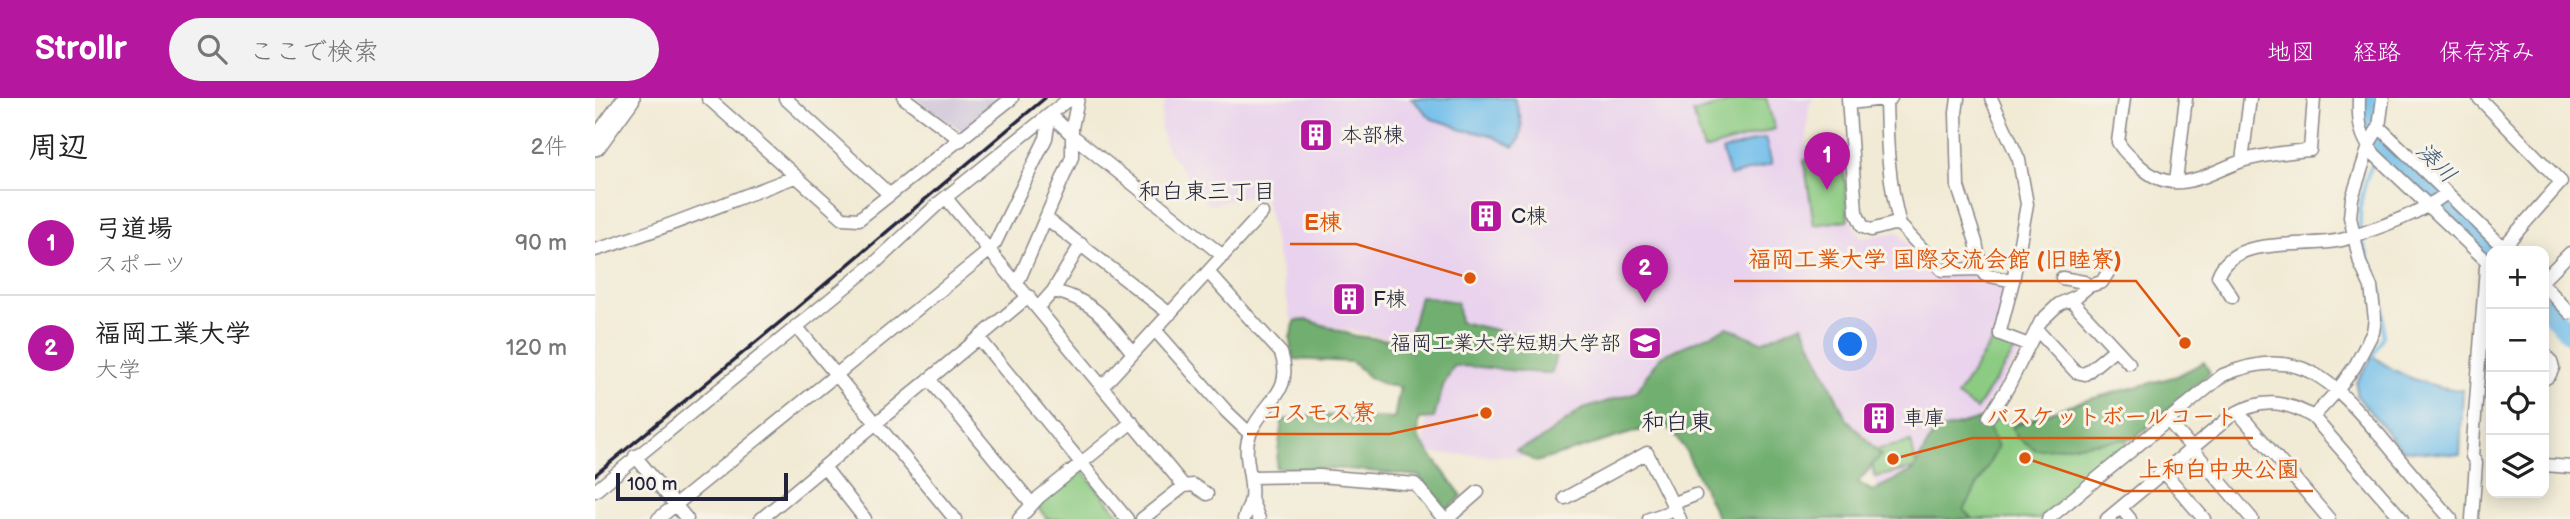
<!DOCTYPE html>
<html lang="ja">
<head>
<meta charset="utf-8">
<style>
  body { margin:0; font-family:"Balsamiq Sans","Klee One",sans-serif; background:#f2f2f2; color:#222 }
  .controls { position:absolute; right:21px; bottom:21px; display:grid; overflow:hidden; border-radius:14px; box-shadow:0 4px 18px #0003 }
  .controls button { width:63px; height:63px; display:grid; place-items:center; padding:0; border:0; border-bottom:2px solid #e0e0e0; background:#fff; color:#222; font:35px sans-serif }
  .scale { position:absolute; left:21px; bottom:18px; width:172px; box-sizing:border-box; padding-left:7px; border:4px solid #22223b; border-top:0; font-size:19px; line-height:24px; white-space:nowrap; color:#22223b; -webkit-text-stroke:5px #f7f3e8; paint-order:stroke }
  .you { position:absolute; left:1256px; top:247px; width:24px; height:24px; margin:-18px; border:5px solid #fff; border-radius:50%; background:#1a73e8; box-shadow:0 0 0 10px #1a73e833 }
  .badge { display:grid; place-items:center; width:46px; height:46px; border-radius:50%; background:#b5179e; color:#fff; font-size:23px; font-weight:700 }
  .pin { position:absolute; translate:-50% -58px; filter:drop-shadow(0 2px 4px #0008) }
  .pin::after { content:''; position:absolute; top:37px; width:24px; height:21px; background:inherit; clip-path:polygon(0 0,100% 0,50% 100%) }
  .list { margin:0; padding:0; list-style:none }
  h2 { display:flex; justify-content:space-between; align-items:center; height:91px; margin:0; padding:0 28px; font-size:30px }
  h2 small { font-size:23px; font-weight:400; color:#767676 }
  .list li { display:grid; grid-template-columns:46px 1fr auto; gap:21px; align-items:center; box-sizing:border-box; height:105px; padding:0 28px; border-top:2px solid #e0e0e0 }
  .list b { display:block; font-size:26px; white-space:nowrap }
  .list p { margin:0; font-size:23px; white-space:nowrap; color:#767676 }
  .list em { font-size:23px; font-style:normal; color:#767676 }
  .icon { flex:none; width:38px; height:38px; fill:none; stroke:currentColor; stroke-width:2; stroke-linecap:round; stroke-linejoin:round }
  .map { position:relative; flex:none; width:1975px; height:421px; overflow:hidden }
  header { display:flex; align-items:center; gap:42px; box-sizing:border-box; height:98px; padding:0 35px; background:#b5179e; color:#fff }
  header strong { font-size:33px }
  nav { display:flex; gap:38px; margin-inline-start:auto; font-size:24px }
  .search { width:490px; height:63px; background:#f2f2f2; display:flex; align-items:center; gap:18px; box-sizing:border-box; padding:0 24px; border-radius:38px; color:#767676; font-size:26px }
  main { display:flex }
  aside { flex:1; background:#fff }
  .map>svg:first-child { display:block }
</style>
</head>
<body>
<header>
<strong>Strollr</strong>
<div class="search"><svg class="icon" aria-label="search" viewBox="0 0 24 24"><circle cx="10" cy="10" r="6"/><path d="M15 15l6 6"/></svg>ここで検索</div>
<nav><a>地図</a><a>経路</a><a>保存済み</a></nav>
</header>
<main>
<aside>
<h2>周辺<small>2件</small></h2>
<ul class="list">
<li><span class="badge">1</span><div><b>弓道場</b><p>スポーツ</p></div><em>90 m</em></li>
<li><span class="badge">2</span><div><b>福岡工業大学</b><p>大学</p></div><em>120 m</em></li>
</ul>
</aside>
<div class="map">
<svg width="1975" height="421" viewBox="0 0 1975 421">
  <rect width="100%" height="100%" fill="#f7f3e8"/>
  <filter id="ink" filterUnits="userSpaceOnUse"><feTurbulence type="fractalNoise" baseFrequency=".0143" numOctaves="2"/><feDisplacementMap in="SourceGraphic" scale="14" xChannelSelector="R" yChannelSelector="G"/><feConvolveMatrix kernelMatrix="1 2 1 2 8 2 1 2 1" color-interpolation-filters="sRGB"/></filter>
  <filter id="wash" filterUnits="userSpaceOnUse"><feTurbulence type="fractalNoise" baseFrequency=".00686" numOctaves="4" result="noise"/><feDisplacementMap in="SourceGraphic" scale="28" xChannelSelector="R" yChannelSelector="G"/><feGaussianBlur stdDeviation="1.57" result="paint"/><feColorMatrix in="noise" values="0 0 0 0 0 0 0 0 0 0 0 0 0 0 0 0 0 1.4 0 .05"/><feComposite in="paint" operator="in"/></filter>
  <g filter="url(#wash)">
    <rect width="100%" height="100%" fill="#f1ead4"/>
    <path fill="#e9d2ed" d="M 572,0 L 1219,0 L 1214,7 L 1211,60 L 1250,55 L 1255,122 L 1266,140 L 1303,134 L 1338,176 L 1377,175 L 1413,188 L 1399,238 L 1428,251 L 1380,325 L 1333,368 L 1286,397 L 1213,249 L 983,317 L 929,359 L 829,355 L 831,320 L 850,251 L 696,221 L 669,94 L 614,107 L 572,51 L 566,33 L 567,13 Z"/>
    <path fill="#c9bfd7" d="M 320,0 L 406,0 L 368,34 Z"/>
    <path fill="#8ccb82" stroke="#57765e" stroke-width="2" d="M 1149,0 L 1171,0 L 1180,31 L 1109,52 L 1098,15 Z
      M 1248,58 L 1253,122 L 1219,127 L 1209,62 Z
      M 1398,241 L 1421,251 L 1381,311 L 1362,298 Z
      M 1539,294 L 1530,351 L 1444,421 L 1180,421 L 1286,397 L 1333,369 L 1380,325 L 1398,321 L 1420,325 Z
      M 1316,344 L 1322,370 L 1280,379 L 1274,353 Z
      M 485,370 L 528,421 L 452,421 L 441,407 Z"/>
    <path fill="#71af70" stroke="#4a6856" stroke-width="2" d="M 825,198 L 862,204 L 865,224 L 963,246 L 957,275 C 924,275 892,268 859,268 L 848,288 L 839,320 L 824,321 L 823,340 L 867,398 L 852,412 L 824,378 L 751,371 L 681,370 L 687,322 L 721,317 L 799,321 L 805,289 L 791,287 L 775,280 L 757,264 L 698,261 L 695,240 L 700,223 L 713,222 L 760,238 L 813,244 Z
      M 1207,226 L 1251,320 L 1286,357 L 1263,384 L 1277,393 L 1318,373 L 1339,334 L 1388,320 L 1403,349 L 1369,412 L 1377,421 L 1123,421 L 1090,351 L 1069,325 L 941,364 L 921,352 L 944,343 L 986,312 L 1041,294 L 1066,258 L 1133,229 L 1166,244 Z
      M 1609,264 L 1615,275 L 1540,340 L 1441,352 L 1421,338 L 1417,329 L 1480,305 L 1582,278 Z"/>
    <path fill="#70bdea" stroke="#497092" stroke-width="2" d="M 816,0 L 919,0 C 925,15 932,35 919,49 L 893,36 L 867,32 L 858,27 L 837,21 Z
      M 1170,40 L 1177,66 L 1135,78 L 1127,53 Z
      M 1778,258 C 1803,278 1837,290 1868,292 L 1865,357 L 1807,352 L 1761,297 L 1761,284 Z"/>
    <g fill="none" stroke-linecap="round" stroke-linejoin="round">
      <path stroke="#70bdea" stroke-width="3.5" d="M 1765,132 C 1764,103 1769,72 1789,51
        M 1766,140 L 1785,189 L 1788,210 L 1788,238 L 1778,258"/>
      <path stroke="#70bdea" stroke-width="21" d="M 1773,0 L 1773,26 L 1789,51 L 1896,156
        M 1949,207 L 1975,235"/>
    </g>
  </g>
  <g filter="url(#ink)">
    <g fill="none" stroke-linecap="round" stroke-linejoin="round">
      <g stroke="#8a8688" stroke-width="15">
        <path id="minor" d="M 113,0 L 248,120 L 264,121 L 417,0
          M 190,0 L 295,97
          M 309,0 L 366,42
          M 1253,0 L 1261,114 L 1268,129 L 1276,132 L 1298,126 L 1305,127 L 1347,172 L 1386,171 L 1390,177 L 1418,183
          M 1363,0 L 1361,15 L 1363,89 L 1381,144 L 1386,171
          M 1396,0 L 1424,62 L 1432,106 L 1418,183 L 1405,233 L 1405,236 L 1434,247
          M 1529,0 L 1523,44 C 1528,54 1538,61 1545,68 C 1581,102 1613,74 1650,62 C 1672,56 1692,54 1715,52 L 1719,0
          M 1764,0 C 1763,24 1765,39 1780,57 L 1896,167
          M 1884,0 L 1966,84 L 1905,153
          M 1291,1 C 1292,47 1293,82 1305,127
          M 1255,5 L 1296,0
          M 455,16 L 478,38 L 628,158
          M 1784,29 L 1912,153
          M 1647,63 L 1655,0
          M 1581,83 L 1591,0
          M 351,100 L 589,388 L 598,387 L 612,396
          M 451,120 L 575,216
          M 0,152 C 68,132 133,103 200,79
          M 613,174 L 686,255 C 700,295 668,303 655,336 C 646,357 659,379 656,400 C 655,407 651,414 649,421
          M 1467,180 L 1489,184 L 1494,188
          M 1949,181 L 1975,155
          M 423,184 L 477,59 L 477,30 L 483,0
          M 1949,187 L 1975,215
          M 458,193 C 500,202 513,224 538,255
          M 1637,199 L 1623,178 C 1639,134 1716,152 1750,141 C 1785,129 1823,117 1852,95
          M 1475,201 L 1534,265
          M 443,210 L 458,193 L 486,146
          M 201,228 L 360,421
          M 560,232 L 632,314 L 655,336
          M 1442,232 L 1481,274 L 1490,276 L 1520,251
          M 384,240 L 532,421
          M 1949,255 L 1956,264 L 1958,270 L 1954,278 L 1949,281
          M 334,281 L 437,406
          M 508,288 L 667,115
          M 1643,314 L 1734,421
          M 1394,319 L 1413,289 L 1446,223 L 1464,206 L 1482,198 L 1494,188 L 1507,184 L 1515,171 L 1518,159
          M 1718,319 L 1742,293 L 1760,268 L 1778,234 L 1780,221 L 1776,189 L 1765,165 L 1755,119 L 1757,100 L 1776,42 L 1784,29 L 1788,0
          M 1572,321 L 1657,421
          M 40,358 L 92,421
          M 1949,367 L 1975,369
          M 229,369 L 270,421
          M 1569,374 L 1609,421
          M 656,379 L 725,378 L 820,386 L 849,421
          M 0,393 L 281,164 L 345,104 L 475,0
          M 970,400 L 1052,355 L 1085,421
          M 656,401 L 664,421
          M 1077,406 L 1100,397
          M 1526,410 L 1535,421
          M 63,421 L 389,157 L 400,145 L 451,40 L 455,16
          M 166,421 L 434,198
          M 424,421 L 444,399 L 537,324
          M 547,421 L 589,388
          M 852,421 L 883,394
          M 1054,421 L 1080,412
          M 1453,421 L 1628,277 C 1706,245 1738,284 1786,339 C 1809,367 1832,394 1856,421
          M 1512,421 L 1637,317 C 1666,300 1690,302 1718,319 L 1807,421
          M 1877,421 L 1881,365 L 1877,358 L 1891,169 L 1896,163"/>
      </g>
      <g stroke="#8a8688" stroke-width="24">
        <path id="trunk" d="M 0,47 L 34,0"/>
      </g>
      <use href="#minor" stroke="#fff" stroke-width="12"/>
      <use href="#trunk" stroke="#fff" stroke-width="21"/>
      <path stroke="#22223b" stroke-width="3.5" d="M 0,377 L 190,220 L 450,0"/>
    </g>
  </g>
  <defs>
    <g id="building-square" transform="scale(1.75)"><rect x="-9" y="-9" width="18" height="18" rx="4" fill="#b5179e" stroke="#f7f3e8"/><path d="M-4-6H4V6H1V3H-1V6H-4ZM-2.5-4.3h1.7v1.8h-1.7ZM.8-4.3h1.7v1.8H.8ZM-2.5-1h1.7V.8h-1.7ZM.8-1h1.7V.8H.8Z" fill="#fff"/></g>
    <g id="university-square" transform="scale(1.75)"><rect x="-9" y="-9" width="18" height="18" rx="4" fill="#b5179e" stroke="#f7f3e8"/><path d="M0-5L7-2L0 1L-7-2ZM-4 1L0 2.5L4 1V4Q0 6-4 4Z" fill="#fff"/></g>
  </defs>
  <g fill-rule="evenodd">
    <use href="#building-square" x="721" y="37"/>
    <use href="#building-square" x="891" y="118"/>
    <use href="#building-square" x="754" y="201"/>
    <use href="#university-square" x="1050" y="245"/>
    <use href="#building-square" x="1284" y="320"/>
  </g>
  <g text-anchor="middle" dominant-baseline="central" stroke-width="6" stroke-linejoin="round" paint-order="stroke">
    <g font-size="21" fill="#22223b" stroke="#f7f3e8" text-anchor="start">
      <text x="746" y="37">本部棟</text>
      <text x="916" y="118">C棟</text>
      <text x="778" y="201">F棟</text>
      <text x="1026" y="245" text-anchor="end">福岡工業大学短期大学部</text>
      <text x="1308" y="320">車庫</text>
    </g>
    <g font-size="23" font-style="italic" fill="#3d5878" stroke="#f7f3e8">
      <text transform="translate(1841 65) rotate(45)">湊川</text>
    </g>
    <g font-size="23" fill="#22223b" stroke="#f7f3e8">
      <text x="612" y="94">和白東三丁目</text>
    </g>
    <g font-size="24" fill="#22223b" stroke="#f7f3e8">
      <text x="1082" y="324">和白東</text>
    </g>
  </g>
  <path fill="none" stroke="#de560e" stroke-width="2.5" d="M875 180L761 146H695M1590 245L1541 183H1139M891 315L795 336H652M1298 361L1377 340H1658M1430 360L1529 393H1718"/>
  <g fill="#de560e" stroke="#f7f3e8" stroke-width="2.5">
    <circle cx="875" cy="180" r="7"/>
    <circle cx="1590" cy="245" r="7"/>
    <circle cx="891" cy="315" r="7"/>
    <circle cx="1298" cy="361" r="7"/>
    <circle cx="1430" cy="360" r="7"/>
  </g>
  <g font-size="23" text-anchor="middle" font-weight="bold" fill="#de560e" stroke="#f7f3e8" stroke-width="6" stroke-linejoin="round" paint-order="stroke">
    <text x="728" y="132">E棟</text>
    <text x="1340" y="169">福岡工業大学 国際交流会館 (旧睦寮)</text>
    <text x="723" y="322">コスモス寮</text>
    <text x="1517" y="326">バスケットボールコート</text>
    <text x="1624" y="379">上和白中央公園</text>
  </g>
</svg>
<div class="controls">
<button>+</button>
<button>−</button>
<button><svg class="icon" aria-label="locate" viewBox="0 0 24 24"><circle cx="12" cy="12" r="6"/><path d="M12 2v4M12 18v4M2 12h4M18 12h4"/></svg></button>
<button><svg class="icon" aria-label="layers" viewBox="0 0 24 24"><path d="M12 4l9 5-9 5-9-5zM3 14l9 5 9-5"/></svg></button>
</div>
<div class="scale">100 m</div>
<div class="you"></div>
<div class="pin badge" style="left:1232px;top:92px">1</div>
<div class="pin badge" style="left:1050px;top:205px">2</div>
</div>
</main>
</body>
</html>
